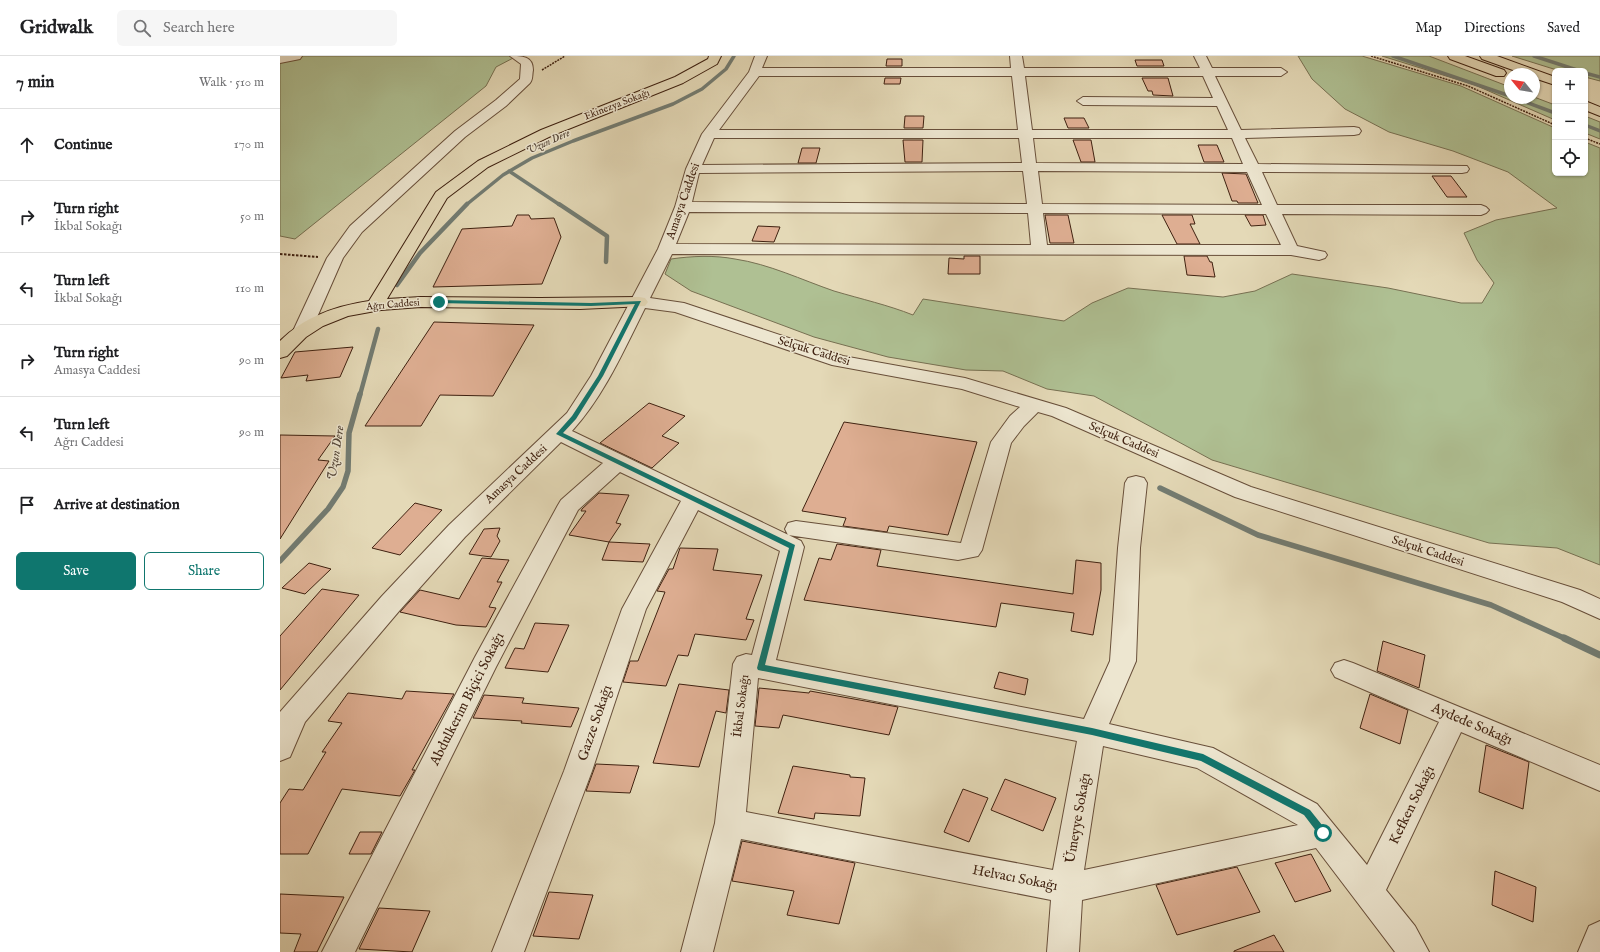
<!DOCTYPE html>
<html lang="en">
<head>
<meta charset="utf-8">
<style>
  body { margin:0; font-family:"IM FELL English",serif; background:#f6f6f6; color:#202124 }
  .controls { position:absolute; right:12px; top:12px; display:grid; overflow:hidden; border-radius:6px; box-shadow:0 1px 3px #0004 }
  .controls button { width:36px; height:36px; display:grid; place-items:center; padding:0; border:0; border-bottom:1px solid #e0e0e0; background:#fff; color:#202124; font:20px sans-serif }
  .compass { position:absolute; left:1224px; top:12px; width:36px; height:36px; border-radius:50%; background:#fff; box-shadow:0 1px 3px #0004; rotate:300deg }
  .stop { position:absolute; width:12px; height:12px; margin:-9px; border:3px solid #0f766e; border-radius:50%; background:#fff }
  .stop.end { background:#0f766e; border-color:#fff; box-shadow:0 1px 4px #0008 }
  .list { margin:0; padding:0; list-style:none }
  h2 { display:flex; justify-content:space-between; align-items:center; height:52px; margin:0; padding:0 16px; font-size:17px }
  h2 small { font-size:13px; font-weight:400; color:#757577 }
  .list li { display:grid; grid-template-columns:26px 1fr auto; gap:12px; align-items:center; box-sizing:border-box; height:72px; padding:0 16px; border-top:1px solid #e0e0e0 }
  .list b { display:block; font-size:15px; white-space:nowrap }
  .list p { margin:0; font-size:13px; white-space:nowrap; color:#757577 }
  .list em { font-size:13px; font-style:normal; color:#757577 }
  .actions { display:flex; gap:8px; padding:12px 16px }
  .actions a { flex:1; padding:9px 0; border:1px solid #0f766e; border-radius:6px; text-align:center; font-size:14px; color:#0f766e }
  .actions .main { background:#0f766e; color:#fff }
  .icon { flex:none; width:22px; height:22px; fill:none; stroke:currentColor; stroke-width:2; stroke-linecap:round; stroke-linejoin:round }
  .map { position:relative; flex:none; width:1320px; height:896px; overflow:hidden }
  header { display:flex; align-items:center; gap:24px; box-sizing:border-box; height:56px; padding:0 20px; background:#fff; border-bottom:1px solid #e0e0e0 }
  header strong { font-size:19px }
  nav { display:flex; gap:22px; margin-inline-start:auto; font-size:14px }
  .search { width:280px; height:36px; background:#f6f6f6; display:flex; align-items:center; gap:10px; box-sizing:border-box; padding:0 14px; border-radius:6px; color:#757577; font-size:15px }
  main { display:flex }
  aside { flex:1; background:#fff }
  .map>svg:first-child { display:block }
</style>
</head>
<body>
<header>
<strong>Gridwalk</strong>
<div class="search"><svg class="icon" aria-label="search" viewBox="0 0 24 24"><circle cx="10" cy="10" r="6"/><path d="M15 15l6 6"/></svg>Search here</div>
<nav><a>Map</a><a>Directions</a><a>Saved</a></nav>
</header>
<main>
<aside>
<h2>7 min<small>Walk · 510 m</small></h2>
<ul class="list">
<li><svg class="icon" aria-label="ahead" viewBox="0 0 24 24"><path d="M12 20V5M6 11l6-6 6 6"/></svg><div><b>Continue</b></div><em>170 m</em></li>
<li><svg class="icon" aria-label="right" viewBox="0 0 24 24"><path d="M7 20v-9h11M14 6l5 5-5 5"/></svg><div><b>Turn right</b><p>İkbal Sokağı</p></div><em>50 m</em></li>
<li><svg class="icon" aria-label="left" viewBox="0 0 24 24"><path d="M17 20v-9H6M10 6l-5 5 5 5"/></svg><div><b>Turn left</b><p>İkbal Sokağı</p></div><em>110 m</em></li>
<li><svg class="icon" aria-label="right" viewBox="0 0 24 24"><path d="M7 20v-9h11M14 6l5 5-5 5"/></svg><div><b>Turn right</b><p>Amasya Caddesi</p></div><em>90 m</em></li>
<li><svg class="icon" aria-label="left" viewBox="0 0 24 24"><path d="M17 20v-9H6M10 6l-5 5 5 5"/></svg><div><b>Turn left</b><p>Ağrı Caddesi</p></div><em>90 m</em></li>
<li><svg class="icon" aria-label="arrive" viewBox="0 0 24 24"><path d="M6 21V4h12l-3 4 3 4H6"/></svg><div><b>Arrive at destination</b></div></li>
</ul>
<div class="actions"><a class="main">Save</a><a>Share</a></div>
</aside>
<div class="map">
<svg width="1320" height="896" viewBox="0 0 1320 896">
  <rect width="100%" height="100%" fill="#e4d9b7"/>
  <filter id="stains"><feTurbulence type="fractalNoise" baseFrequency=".005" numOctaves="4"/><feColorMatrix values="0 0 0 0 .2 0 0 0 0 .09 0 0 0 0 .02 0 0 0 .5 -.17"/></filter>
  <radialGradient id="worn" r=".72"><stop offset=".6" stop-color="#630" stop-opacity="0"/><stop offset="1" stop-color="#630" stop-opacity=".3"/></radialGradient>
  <path fill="#afc093" stroke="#777052" d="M 0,0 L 237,0 L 216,11 L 206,30 L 15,183 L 0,180 Z
    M 1018,0 L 1082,0 L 1181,30 L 1275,72 L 1275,117 L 1305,117 L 1305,86 L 1320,92 L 1320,509 L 1277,492 L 1209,487 L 932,404 L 814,340 L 767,333 L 723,315 L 686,314 L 608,301 L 534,281 L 411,235 L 385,218 L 391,203 C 412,200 434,199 455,203 C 489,208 522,224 554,235 C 581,243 608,249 633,259 L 643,243 L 784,265 L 812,247 L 848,232 L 943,241 L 975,235 L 1012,218 L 1108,232 L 1181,247 L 1202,247 L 1214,227 L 1197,204 L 1184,177 L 1216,164 L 1277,152 L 1228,116 L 1173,95 L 1109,76 L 1065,53 L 1032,23 Z
    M 1102,0 L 1149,0 L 1230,31 L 1230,42 L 1254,42 L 1254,41 L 1275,49 L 1275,64 L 1195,29 Z
    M 1232,0 L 1320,0 L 1320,25 L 1305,21 L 1305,15 L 1280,15 Z
    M 1305,60 L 1320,66 L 1320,83 L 1305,77 Z"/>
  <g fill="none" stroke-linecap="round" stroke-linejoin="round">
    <path stroke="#737c72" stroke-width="3.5" d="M 1113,0 L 1230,40
      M 1254,0 L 1300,15
      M 1305,17 L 1320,21
      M 1235,42 L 1275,57
      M 1305,69 L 1320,75
      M 229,115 L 280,149
      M 186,149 L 223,119 L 252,102 L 293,85 L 393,48 L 422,33 L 446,13 L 454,0"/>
    <path stroke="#737c72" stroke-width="4.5" d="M 279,148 L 327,180 L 326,206
      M 117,229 L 140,197 L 187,148
      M 80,339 L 98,273"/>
    <path stroke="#737c72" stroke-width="5.5" d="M 880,432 L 978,479 L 1211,549 L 1286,583
      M 0,505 L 48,453 L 63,431 L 68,415 L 69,377 L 80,338"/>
    <path stroke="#737c72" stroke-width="7" d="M 1284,582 L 1320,599"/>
  </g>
  <path fill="#deae92" stroke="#3f2110" d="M 607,3 L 622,3 L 622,10 L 606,10 Z
    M 855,4 L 882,4 L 884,10 L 857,10 Z
    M 605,22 L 621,22 L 620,28 L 604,28 Z
    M 862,22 L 888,22 L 893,40 L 873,39 L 872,35 L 868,35 Z
    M 625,60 L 644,60 L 643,72 L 624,72 Z
    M 784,62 L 804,62 L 809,72 L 788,72 Z
    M 623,84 L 643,84 L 642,106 L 625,106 Z
    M 793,84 L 811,84 L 815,106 L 801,106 Z
    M 918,89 L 937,89 L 944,106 L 924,106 Z
    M 522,92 L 540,92 L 536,107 L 518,107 Z
    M 942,117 L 966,118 L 978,147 L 958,147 L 957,145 L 952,145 Z
    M 1152,120 L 1171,120 L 1187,141 L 1167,141 Z
    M 237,159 L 249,159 L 251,163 L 274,162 L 281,181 L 262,228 L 153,231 L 182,173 L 232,170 Z
    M 765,159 L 788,159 L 794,187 L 770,187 Z
    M 882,159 L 912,159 L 915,168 L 910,168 L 920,188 L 897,188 Z
    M 965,159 L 983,159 L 986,169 L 971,170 Z
    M 478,170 L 500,171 L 494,186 L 472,185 Z
    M 684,200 L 700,200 L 700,218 L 668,218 L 669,202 L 684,203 Z
    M 904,200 L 927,200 L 930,206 L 932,206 L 935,221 L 907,219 Z
    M 154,266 L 254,269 L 213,340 L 160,339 L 141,370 L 85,370 Z
    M 73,291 L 60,321 L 26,325 L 28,319 L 1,322 L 15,296 Z
    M 369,347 L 405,360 L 382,380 L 399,387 L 372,412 L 320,387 Z
    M 564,366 L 697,386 L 668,479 L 609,470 L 607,476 L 563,470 L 566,462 L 522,455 Z
    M 0,379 L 55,380 L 38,404 L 49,405 L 0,483 Z
    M 319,437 L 349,439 L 336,467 L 341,468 L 329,486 L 289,479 L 306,455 L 301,455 L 302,453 Z
    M 135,447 L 162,454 L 120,499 L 92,492 Z
    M 220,472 L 217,480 L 220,485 L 211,501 L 189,498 L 204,473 Z
    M 329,486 L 370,488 L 363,506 L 322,504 Z
    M 557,488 L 601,494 L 597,510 L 793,538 L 796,504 L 821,507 L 821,534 L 813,579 L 791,575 L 794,557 L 721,547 L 716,571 L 524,544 L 539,502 L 551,504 Z
    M 400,492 L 438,493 L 433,514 L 482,519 L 466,563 L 474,564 L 466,584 L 415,578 L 408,600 L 398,599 L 386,630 L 343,626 L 350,605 L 358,605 L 385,536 L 377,535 L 389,513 L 393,513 Z
    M 202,502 L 229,504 L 217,526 L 222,526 L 209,551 L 216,552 L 206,571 L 176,569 L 120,556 L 140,534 L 179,543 Z
    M 29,507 L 51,513 L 25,538 L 2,532 Z
    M 42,533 L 79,539 L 0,634 L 0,580 Z
    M 255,567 L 289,569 L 268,616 L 225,612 L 235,592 L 244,593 Z
    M 1103,585 L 1145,599 L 1139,632 L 1097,615 Z
    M 719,616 L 748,623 L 745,639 L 714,632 Z
    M 399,628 L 449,634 L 446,657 L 436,655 L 419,711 L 373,707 Z
    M 479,632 L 529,637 L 530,635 L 618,651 L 609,679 L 503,659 L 499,672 L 475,670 Z
    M 126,635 L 174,638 L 132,714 L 135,714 L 120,740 L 62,733 L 28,798 L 0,798 L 0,747 L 9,733 L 23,734 L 46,696 L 42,696 L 62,667 L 48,665 L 68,637 L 122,643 Z
    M 1090,638 L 1128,654 L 1120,688 L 1080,672 Z
    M 204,639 L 244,642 L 242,647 L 299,652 L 291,671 L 241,667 L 242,665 L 193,662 Z
    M 1206,689 L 1249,706 L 1243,753 L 1199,736 Z
    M 316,708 L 359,710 L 350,737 L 306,735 Z
    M 513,710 L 570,719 L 570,721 L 585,722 L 580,760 L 535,757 L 534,763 L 498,757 Z
    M 725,723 L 776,742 L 763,775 L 711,754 Z
    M 683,733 L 708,742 L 689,786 L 664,776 Z
    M 80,776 L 102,776 L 91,798 L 69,798 Z
    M 462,785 L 575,807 L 559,868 L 507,859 L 514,835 L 452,825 Z
    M 1031,798 L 1051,835 L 1015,846 L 995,807 Z
    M 957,811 L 980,856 L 897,879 L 876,829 Z
    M 1215,815 L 1256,831 L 1253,866 L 1212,849 Z
    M 269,836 L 313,839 L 299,883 L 253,880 Z
    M 0,838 L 64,841 L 37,896 L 14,896 L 21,878 L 0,877 Z
    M 99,852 L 150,855 L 132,896 L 79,893 Z
    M 994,879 L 1004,896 L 954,896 L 954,895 Z"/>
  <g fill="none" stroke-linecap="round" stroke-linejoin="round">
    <g stroke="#684f3a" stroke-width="2">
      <path id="minor" d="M 0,0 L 22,0 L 20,3 L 0,7 Z
        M 230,0 C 242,0 253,0 253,14 C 252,19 253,23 250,27 L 226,50 L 185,81 L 82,176 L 63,202 L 31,275 L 28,279 L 22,280 L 16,279 L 13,275 L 47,202 L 70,170 L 175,75 L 216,44 L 240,23 L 241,8 Z
        M 475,0 L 487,0 L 482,12 L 731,12 L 730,0 L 742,0 L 744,12 L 920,12 L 914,0 L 926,0 L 932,12 L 1001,12 L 1007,16 L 1001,20 L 935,20 L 961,74 L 1074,71 L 1079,72 L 1081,75 L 1079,78 L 1074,79 L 965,82 L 978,108 L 1187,110 L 1189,113 L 1187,116 L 1182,117 L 982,116 L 997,149 L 1201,149 L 1206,151 L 1209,154 L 1206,157 L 1201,159 L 1002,158 L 1017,190 L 1045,196 L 1047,199 L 1045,202 L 1039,204 L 1011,199 L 392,198 L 370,242 L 404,247 L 563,300 L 685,322 L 786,352 L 971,431 L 1300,534 L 1320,543 L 1320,563 L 1282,546 L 955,441 L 772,360 L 758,356 L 744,370 L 731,387 L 702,494 L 698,500 L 678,504 L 508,479 L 505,473 L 508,467 L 516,465 L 681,487 L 711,386 L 730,360 L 740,351 L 682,333 L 552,309 L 395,256 L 365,252 C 344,294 324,340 292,375 L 521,485 L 524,491 L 496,604 L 804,663 L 830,605 L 838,492 L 845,427 L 848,422 L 856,420 L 864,422 L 867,427 L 860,492 L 856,605 L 829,668 L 933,692 L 1037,748 L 1087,809 L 1159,666 L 1055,621 L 1051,614 L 1055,607 L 1064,604 L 1073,607 L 1320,709 L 1320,735 L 1181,676 L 1106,834 L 1135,870 L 1149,896 L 1115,896 L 1036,792 L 802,844 L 799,896 L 767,896 L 771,844 L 461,783 L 433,896 L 401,896 L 435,767 L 453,608 L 457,601 L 466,598 L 472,599 L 500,495 L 418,454 L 366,553 L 312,715 L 244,896 L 212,896 L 284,715 L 342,553 L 401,445 L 340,416 L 298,454 L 216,611 L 75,896 L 42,896 L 195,601 L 278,449 L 281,444 L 323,407 L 281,386 L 185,481 L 120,554 L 25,666 L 10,701 L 0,705 L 0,656 L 102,540 L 169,469 L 287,357 L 311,320 L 378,193 L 395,151 L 406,113 L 422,78 L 469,16 ZM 479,20 L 732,20 L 738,74 L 439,74 ZM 745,20 L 923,20 L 933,42 L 803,41 L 797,45 L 803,49 L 937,50 L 948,74 L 752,74 ZM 434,82 L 739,82 L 742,107 L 422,109 ZM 753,82 L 952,82 L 963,108 L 756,107 ZM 743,115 L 747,148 L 412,146 L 419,117 ZM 758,115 L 967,116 L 982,149 L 762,148 ZM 409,156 L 748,157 L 751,189 L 396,188 ZM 763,157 L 986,158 L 1001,189 L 767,189 ZM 478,622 L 797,685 L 773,814 L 466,756 ZM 823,690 L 917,712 L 1018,769 L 804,814 Z
        M 1320,865 L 1320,896 L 1298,896 L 1309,870 Z"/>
    </g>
    <g stroke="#3f2110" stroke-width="2">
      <path id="major" d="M 429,0 L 441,0 L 437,8 L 403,27 L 271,80 L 208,111 L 167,142 L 107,243 L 141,241 L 260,242 L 359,241 L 365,242 L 368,246 L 365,250 L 300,253 L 141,251 L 101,254 L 68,260 L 43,270 L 26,281 L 7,300 L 0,302 L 0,285 C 24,261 55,250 89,245 L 156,136 L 198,105 L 261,74 L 395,21 L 428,3 Z"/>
    </g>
    <g stroke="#3f2110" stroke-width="2">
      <path id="highway" d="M 1168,0 L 1185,0 L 1224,14 L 1226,17 L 1224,20 L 1216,20 L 1170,3 Z
        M 1200,0 L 1217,0 L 1275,21 L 1275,29 L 1254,22 L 1254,18 L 1244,18 L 1202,3 Z
        M 1305,45 L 1320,51 L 1320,60 L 1305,54 Z"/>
    </g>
    <path stroke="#3f2110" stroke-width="1.5" stroke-dasharray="2 1" stroke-linecap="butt" d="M 1091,0 L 1188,30 L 1275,69
      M 262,14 L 285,0
      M 1305,82 L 1320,88"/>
    <path stroke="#3f2110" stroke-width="2" stroke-dasharray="2.5 1.5" stroke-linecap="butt" d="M 0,198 L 38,201"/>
    <use href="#minor" fill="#ede6d0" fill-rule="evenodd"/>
    <use href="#major" fill="#e4d9b7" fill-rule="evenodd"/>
    <use href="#highway" fill="#e4d9b7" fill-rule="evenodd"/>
  </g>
  <path fill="#0f766e" d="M 159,244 L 311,247 L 361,245 L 323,320 L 296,363 L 283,377 L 515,489 L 485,609 L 812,672 L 923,698 L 1030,754 L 1046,774 L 1046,780 L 1040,780 L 1024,759 L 921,705 L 812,679 L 478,614 L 477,612 L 509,492 L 276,378 L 292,360 L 318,320 L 355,248 L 311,250 L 157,247 Z"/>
  <g text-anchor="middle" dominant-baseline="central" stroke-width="3" stroke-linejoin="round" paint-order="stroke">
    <g font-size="10" fill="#3f2110" stroke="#ede6d0">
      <text transform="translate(337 49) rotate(-21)">Ekinezya Sokağı</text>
      <text transform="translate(113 249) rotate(-5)">Ağrı Caddesi</text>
    </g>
    <g font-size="11" font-style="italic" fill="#554739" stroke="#ede6d0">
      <text transform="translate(268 86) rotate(-24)">Uzun Dere</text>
    </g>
    <g font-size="12" fill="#3f2110" stroke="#ede6d0">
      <text transform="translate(403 145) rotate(-71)">Amasya Caddesi</text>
      <text transform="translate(534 295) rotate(17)">Selçuk Caddesi</text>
      <text transform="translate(844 384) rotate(23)">Selçuk Caddesi</text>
      <text transform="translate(236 418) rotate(-43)">Amasya Caddesi</text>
      <text transform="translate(1148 495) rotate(18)">Selçuk Caddesi</text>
      <text transform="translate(461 650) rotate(-83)">İkbal Sokağı</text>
    </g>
    <g font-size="13" font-style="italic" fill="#554739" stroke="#ede6d0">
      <text transform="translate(56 397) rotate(-81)">Uzun Dere</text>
    </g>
    <g font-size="14" fill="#3f2110" stroke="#ede6d0">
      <text transform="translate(187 643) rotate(-63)">Abdulkerim Biçici Sokağı</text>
      <text transform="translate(315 667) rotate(-71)">Gazze Sokağı</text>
      <text transform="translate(1192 668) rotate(23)">Aydede Sokağı</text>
      <text transform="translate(1132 749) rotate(-64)">Kefken Sokağı</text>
      <text transform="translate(798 762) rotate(-80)">Ümeyye Sokağı</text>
      <text transform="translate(735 822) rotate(11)">Helvacı Sokağı</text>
    </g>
  </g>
  <rect width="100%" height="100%" filter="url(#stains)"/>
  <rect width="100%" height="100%" fill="url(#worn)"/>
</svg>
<div class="controls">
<button>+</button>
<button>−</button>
<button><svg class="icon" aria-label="locate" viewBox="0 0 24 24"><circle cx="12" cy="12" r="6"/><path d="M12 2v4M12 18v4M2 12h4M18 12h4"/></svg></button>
</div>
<svg class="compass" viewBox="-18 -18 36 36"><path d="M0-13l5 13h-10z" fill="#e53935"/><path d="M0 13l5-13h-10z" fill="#757577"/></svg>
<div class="stop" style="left:1043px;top:777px"></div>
<div class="stop end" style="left:159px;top:246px"></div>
</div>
</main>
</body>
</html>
